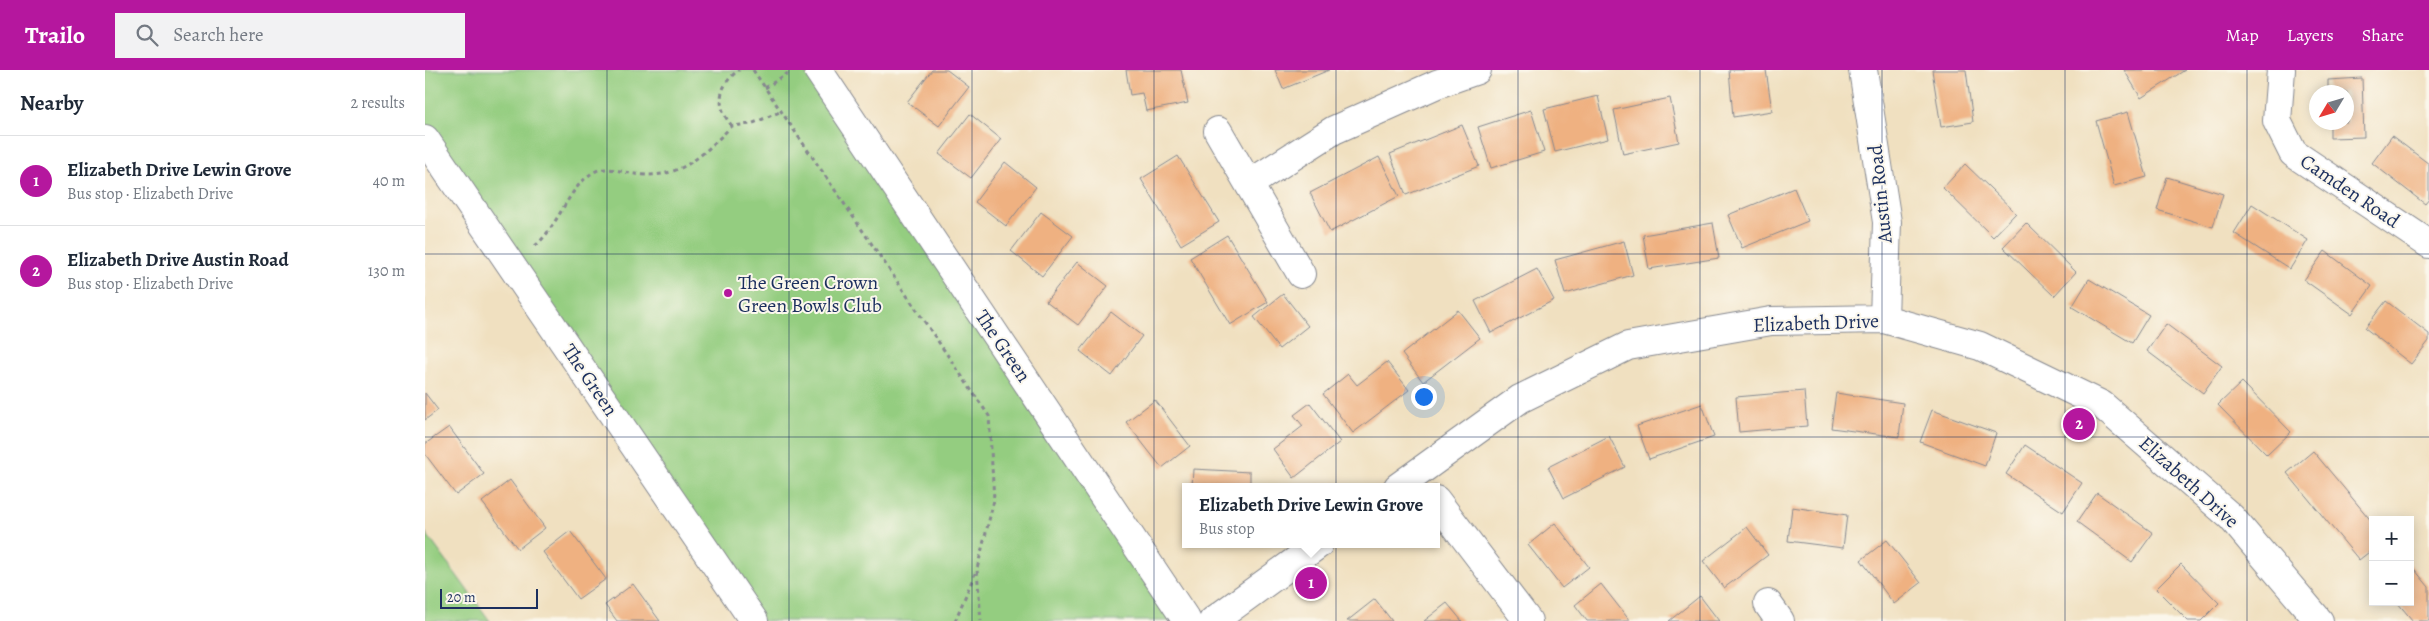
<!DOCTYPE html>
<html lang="en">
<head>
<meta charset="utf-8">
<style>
  body { margin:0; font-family:Alegreya,serif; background:#f2f2f3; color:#1f2937 }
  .controls { position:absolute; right:15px; bottom:15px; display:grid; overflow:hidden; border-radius:0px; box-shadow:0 2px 12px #0003 }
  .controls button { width:45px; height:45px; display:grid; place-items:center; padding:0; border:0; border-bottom:1px solid #e0e1e3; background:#fff; color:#1f2937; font:25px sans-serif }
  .compass { position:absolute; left:1884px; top:15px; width:45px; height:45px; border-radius:50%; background:#fff; box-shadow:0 2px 12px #0003; rotate:232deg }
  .scale { position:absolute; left:15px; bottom:12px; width:98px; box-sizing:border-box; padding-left:5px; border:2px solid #1b2f5e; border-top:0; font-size:14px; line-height:18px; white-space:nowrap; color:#1b2f5e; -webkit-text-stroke:4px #fbf7ec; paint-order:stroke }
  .you { position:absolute; left:998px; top:326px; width:18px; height:18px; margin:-12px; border:4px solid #fff; border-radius:50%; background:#1a73e8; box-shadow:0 0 0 8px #1a73e833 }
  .badge { display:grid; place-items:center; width:32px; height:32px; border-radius:50%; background:#b5179e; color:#fff; font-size:16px; font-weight:700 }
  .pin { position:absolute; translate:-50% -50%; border:2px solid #fff; box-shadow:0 1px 5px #0006 }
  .popup { position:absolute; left:757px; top:413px; width:258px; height:65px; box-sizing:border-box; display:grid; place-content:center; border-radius:0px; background:#fff; filter:drop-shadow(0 1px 4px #0005); font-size:16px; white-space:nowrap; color:#747a83 }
  .popup b { font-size:19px; color:#1f2937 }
  .popup::after { content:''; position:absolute; left:50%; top:100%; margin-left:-10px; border:10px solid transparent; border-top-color:#fff }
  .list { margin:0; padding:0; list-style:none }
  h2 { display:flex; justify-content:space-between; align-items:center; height:65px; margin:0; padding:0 20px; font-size:21px }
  h2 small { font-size:16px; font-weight:400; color:#747a83 }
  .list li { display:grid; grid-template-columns:32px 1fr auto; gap:15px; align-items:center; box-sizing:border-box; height:90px; padding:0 20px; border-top:1px solid #e0e1e3 }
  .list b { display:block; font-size:19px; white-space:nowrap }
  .list p { margin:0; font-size:16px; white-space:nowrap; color:#747a83 }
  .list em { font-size:16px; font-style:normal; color:#747a83 }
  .icon { flex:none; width:28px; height:28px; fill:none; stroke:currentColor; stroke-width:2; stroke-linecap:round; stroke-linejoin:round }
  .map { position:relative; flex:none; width:2004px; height:551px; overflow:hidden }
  header { display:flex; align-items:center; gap:30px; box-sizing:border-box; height:70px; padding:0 25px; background:#b5179e; color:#fff }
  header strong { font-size:24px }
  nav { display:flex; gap:28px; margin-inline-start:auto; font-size:18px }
  .search { width:350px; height:45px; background:#f2f2f3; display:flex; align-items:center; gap:12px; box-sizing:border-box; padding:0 18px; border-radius:0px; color:#747a83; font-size:19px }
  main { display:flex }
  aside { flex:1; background:#fff }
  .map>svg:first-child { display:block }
</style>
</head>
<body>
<header>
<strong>Trailo</strong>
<div class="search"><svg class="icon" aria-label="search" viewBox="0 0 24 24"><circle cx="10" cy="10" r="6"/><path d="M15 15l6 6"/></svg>Search here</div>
<nav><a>Map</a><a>Layers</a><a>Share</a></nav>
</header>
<main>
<aside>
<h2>Nearby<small>2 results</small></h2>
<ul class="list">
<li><span class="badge">1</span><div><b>Elizabeth Drive Lewin Grove</b><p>Bus stop · Elizabeth Drive</p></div><em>40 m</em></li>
<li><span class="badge">2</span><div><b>Elizabeth Drive Austin Road</b><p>Bus stop · Elizabeth Drive</p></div><em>130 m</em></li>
</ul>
</aside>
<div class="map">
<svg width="2004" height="551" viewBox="0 0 2004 551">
  <rect width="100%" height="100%" fill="#fbf7ec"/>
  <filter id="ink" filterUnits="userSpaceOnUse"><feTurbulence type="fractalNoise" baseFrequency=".02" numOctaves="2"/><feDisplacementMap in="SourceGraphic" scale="10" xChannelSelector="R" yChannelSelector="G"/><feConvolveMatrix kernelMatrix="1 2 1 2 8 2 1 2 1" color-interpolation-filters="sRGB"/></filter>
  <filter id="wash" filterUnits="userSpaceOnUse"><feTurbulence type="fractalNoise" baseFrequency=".0096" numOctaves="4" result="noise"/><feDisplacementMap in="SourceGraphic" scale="20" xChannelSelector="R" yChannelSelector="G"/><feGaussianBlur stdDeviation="1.12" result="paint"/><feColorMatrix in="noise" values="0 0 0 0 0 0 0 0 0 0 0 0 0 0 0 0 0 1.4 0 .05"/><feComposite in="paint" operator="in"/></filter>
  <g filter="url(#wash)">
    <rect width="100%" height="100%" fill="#f0e0c0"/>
    <path fill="#94cd80" stroke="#587e6f" d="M 0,0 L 378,0 L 761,551 L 327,551 L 0,78 Z
      M 0,462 L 65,551 L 0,551 Z"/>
    <g id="blocks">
      <path fill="#efb181" d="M 507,0 L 522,0 L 544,17 L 514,56 L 482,32 Z
        M 701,0 L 756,0 L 763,33 L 721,41 L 717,23 L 705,25 Z
        M 850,0 L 904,0 L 858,19 Z
        M 1304,0 L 1341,0 L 1347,41 L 1308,47 Z
        M 1507,0 L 1541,0 L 1548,52 L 1516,57 Z
        M 1699,0 L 1760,0 L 1716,28 Z
        M 1937,8 L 1939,67 L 1905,68 L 1905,52 L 1922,52 L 1922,22 L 1903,22 L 1903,10 Z
        M 1173,26 L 1183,69 L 1130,82 L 1119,39 Z
        M 1245,28 L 1254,72 L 1198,84 L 1189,40 Z
        M 1106,40 L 1119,82 L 1066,98 L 1053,57 Z
        M 1703,42 L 1722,107 L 1689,116 L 1671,51 Z
        M 545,44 L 576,69 L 546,108 L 514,84 Z
        M 1037,55 L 1054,96 L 981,125 L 965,84 Z
        M 1967,66 L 2004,94 L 2004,129 L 2000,134 L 1947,93 Z
        M 753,86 L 794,152 L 756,175 L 716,109 Z
        M 954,87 L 974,126 L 905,162 L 885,123 Z
        M 580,92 L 611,117 L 581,156 L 550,132 Z
        M 1540,94 L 1591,143 L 1568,167 L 1518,118 Z
        M 1742,107 L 1798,124 L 1788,157 L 1732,140 Z
        M 1369,118 L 1383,151 L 1317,178 L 1303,145 Z
        M 1827,134 L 1883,170 L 1865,199 L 1809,163 Z
        M 616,142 L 648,166 L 617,206 L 586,181 Z
        M 1288,153 L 1294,188 L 1224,199 L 1218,165 Z
        M 1601,153 L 1651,202 L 1629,226 L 1578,177 Z
        M 802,165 L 843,232 L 805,255 L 765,188 Z
        M 1199,171 L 1208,205 L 1140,224 L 1130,190 Z
        M 1900,181 L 1947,216 L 1927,244 L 1879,210 Z
        M 652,192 L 683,216 L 653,255 L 621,231 Z
        M 1112,199 L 1129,230 L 1066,263 L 1050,231 Z
        M 1664,209 L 1724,245 L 1707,273 L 1647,237 Z
        M 858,224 L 883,256 L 854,279 L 829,247 Z
        M 1961,231 L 2004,264 L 2004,271 L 1986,294 L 1940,258 Z
        M 1033,240 L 1055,268 L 998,312 L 977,284 Z
        M 686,242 L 717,266 L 687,306 L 655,281 Z
        M 1741,254 L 1797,296 L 1778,323 L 1722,281 Z
        M 962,292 L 984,320 L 928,363 L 898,324 L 923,304 L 932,315 Z
        M 1817,312 L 1866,362 L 1842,385 L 1793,335 Z
        M 1379,321 L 1382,356 L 1314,362 L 1311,327 Z
        M 0,323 L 13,340 L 0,350 Z
        M 1411,323 L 1478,333 L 1474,367 L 1406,358 Z
        M 730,330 L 765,376 L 737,398 L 701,352 Z
        M 885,333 L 915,372 L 869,408 L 848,379 L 878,356 L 869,345 Z
        M 1277,334 L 1289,367 L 1224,389 L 1212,356 Z
        M 1507,340 L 1571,363 L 1560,396 L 1495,372 Z
        M 24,357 L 59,404 L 31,425 L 0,384 L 0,374 Z
        M 1184,366 L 1200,397 L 1139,428 L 1123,397 Z
        M 1600,375 L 1657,413 L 1638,442 L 1581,404 Z
        M 1888,381 L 1948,453 L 1948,479 L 1934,490 L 1862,403 Z
        M 768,399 L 825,402 L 825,417 L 767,417 Z
        M 85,410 L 120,458 L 93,479 L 57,432 Z
        M 1672,423 L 1728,463 L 1707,492 L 1652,452 Z
        M 1367,437 L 1422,445 L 1418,478 L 1363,471 Z
        M 1130,453 L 1164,497 L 1137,518 L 1103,475 Z
        M 1322,457 L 1343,485 L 1299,518 L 1278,491 Z
        M 145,461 L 181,509 L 153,529 L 118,482 Z
        M 1462,470 L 1496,513 L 1469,534 L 1436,490 Z
        M 1756,494 L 1794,533 L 1776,551 L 1763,551 L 1731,519 Z
        M 1985,494 L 2004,517 L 2004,551 L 1988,551 L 1972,532 L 1985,532 Z
        M 208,514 L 235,551 L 192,551 L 180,535 Z
        M 1176,514 L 1205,551 L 1162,551 L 1150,535 Z
        M 1275,526 L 1294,551 L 1244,551 Z
        M 950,529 L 967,551 L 922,551 Z
        M 1022,533 L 1037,551 L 999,551 Z"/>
    </g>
  </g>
  <g filter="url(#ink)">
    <use href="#blocks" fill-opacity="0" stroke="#86888f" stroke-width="1"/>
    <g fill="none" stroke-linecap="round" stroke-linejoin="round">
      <g stroke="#86888f" stroke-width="30">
        <path id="minor" d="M 393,0 L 762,551
          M 1438,0 L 1462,152 L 1459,249
          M 1856,0 L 1852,51 L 1868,83 L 2004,174
          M 793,61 L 876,204
          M 0,69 L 329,551
          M 824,114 L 909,60 L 1012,14 L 1052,0
          M 973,417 L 1095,329 L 1203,276 L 1346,251 L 1459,249 L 1555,276 L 1677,335 L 1806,447 L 1894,551
          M 1011,430 L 1103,551
          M 1343,534 L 1355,551
          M 788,551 L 894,474"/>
      </g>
      <path stroke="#86888f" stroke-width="3" stroke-dasharray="4 4" stroke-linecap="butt" d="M 328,0 L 564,346 L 569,430 L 552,499 L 556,551
        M 340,18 L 363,3
        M 307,56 C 290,36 293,15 314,0
        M 110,176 C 134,156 142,118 169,102 C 181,95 196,102 210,104 C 256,110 276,86 307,56 L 326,54 L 357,41
        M 530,551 L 551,501"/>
      <use href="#minor" stroke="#fff" stroke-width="28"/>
    </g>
  </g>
  <path fill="none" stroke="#1b2f5e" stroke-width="1" stroke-opacity="0.55" d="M 182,0 L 182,551M 364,0 L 364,551M 547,0 L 547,551M 729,0 L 729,551M 911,0 L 911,551M 1093,0 L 1093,551M 1275,0 L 1275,551M 1457,0 L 1457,551M 1640,0 L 1640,551M 1822,0 L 1822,551M 0,184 L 2004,184M 0,367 L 2004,367"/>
  <circle fill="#b5179e" stroke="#fbf7ec" stroke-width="2" cx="303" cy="223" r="5"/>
  <g text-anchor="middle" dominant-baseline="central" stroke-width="4" stroke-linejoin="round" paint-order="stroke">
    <g font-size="20" fill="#1b2f5e" stroke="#fbf7ec">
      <text transform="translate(1925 121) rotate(34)">Camden Road</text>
      <text transform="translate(1455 124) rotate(-96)">Austin Road</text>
      <text transform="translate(1391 253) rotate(-2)">Elizabeth Drive</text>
      <text transform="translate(578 276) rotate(56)">The Green</text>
      <text transform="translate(165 310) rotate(56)">The Green</text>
      <text transform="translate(1764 412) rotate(42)">Elizabeth Drive</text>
    </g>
    <g font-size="20" fill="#1b2f5e" stroke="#fbf7ec" text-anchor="start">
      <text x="313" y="212">The Green Crown<tspan x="313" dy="23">Green Bowls Club</tspan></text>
    </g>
  </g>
</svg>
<div class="controls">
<button>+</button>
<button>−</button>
</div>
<svg class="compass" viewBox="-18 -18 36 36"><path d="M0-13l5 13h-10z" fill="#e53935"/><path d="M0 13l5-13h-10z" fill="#747a83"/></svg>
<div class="scale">20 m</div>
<div class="you"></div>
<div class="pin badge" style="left:886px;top:513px">1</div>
<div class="popup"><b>Elizabeth Drive Lewin Grove</b>Bus stop</div>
<div class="pin badge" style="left:1654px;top:354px">2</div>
</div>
</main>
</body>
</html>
